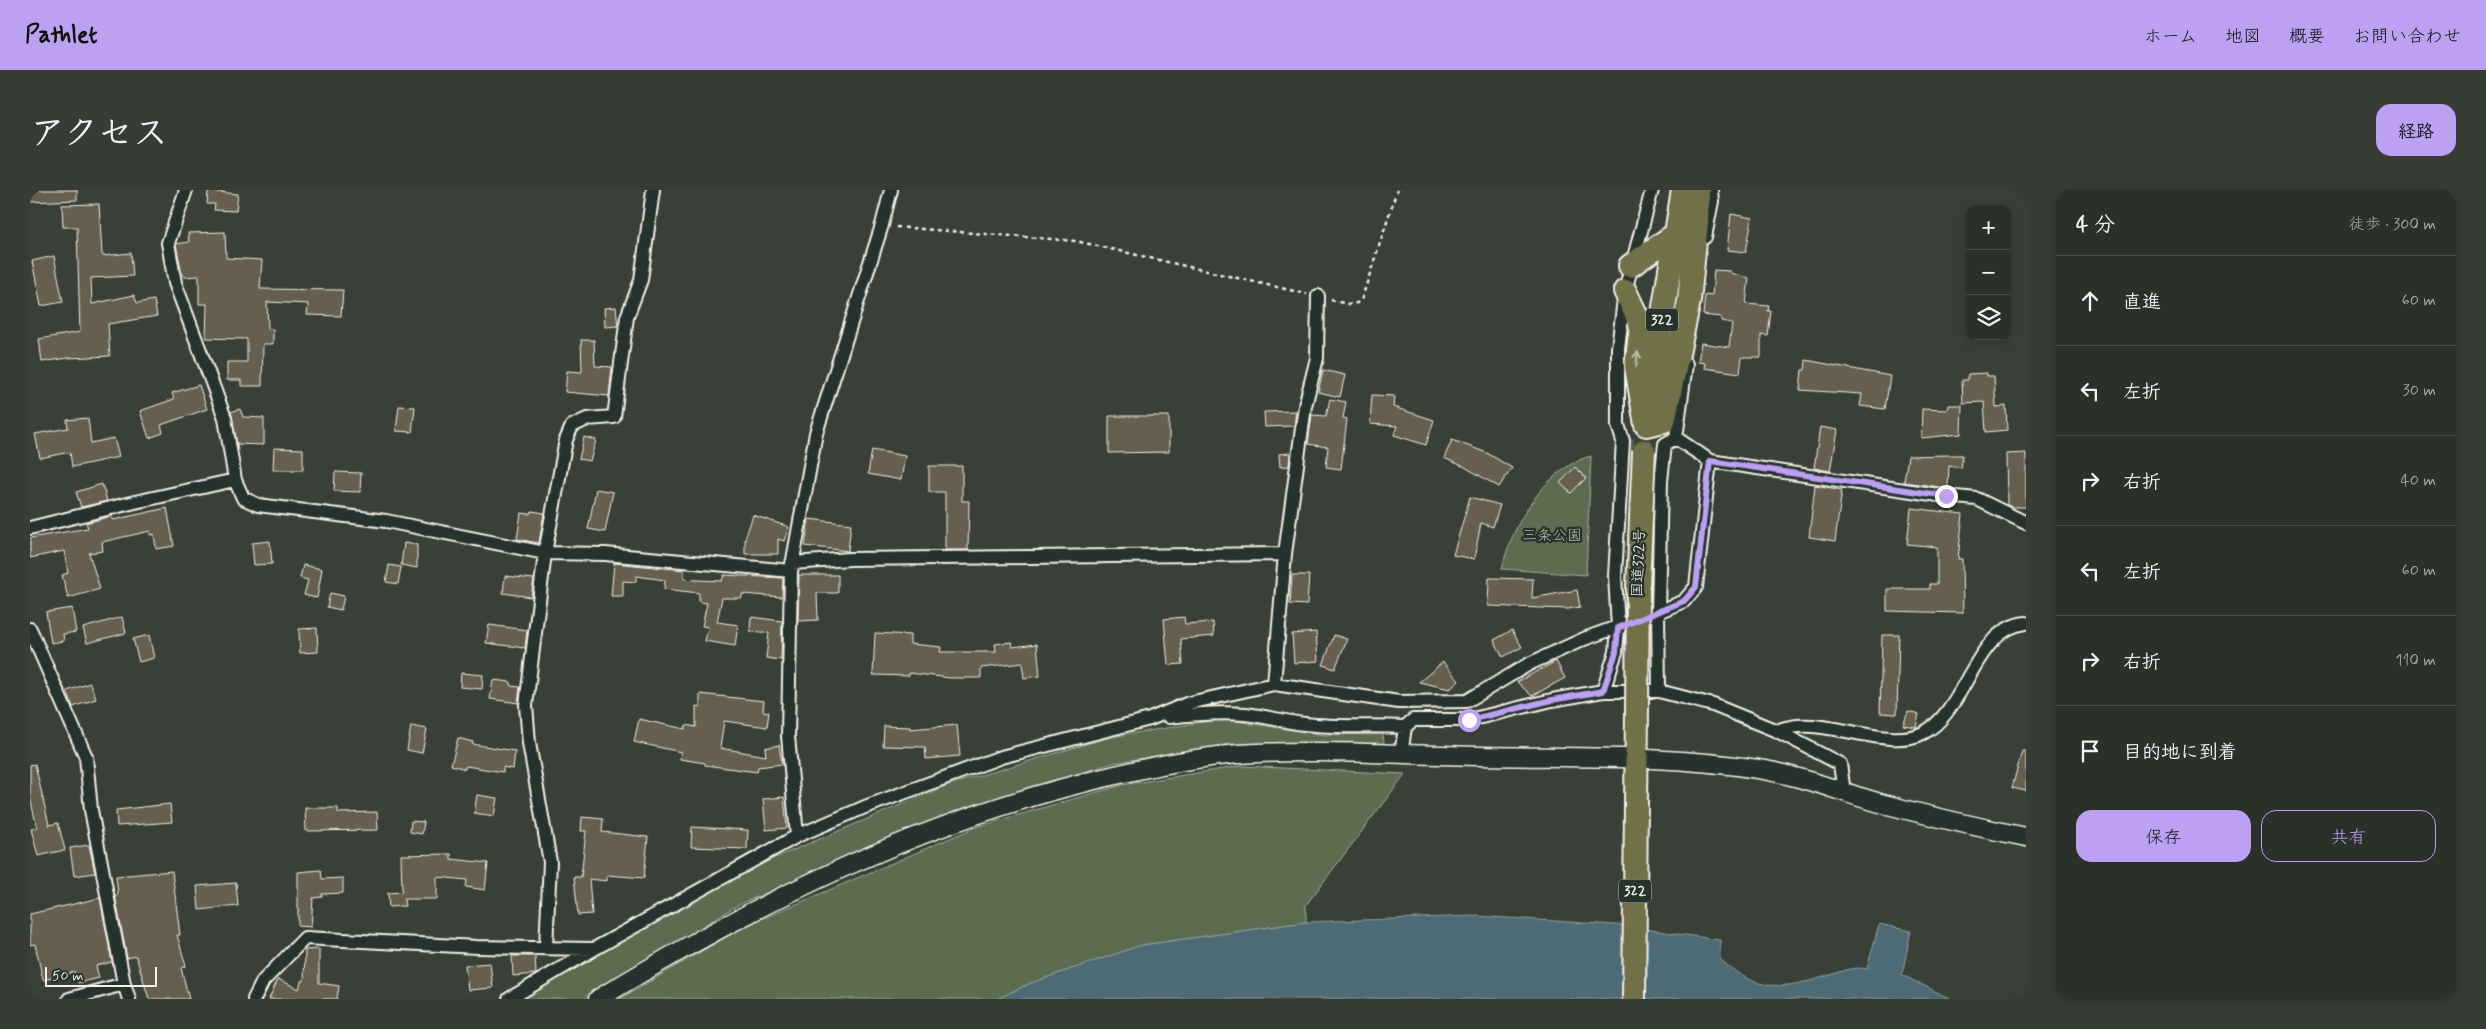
<!DOCTYPE html>
<html lang="ja">
<head>
<meta charset="utf-8">
<style>
  body { margin:0; font-family:Mynerve,"Klee One",sans-serif; background:#373c35; color:#f1f3f6 }
  .controls { position:absolute; right:15px; top:15px; display:grid; overflow:hidden; border-radius:10px; box-shadow:0 2px 12px #0003 }
  .controls button { width:45px; height:45px; display:grid; place-items:center; padding:0; border:0; border-bottom:1px solid #474b46; background:#2b3029; color:#f1f3f6; font:25px sans-serif }
  .scale { position:absolute; left:15px; bottom:12px; width:112px; box-sizing:border-box; padding-left:5px; border:2px solid #f4f1e8; border-top:0; font-size:14px; line-height:18px; white-space:nowrap; color:#f4f1e8; -webkit-text-stroke:4px #26332d; paint-order:stroke }
  .stop { position:absolute; width:15px; height:15px; margin:-11px; border:4px solid #bca0f2; border-radius:50%; background:#fff }
  .stop.end { background:#bca0f2; border-color:#fff; box-shadow:0 1px 5px #0008 }
  .list { margin:0; padding:0; list-style:none }
  h2 { display:flex; justify-content:space-between; align-items:center; height:65px; margin:0; padding:0 20px; font-size:21px }
  h2 small { font-size:16px; font-weight:400; color:#a6a9a8 }
  .list li { display:grid; grid-template-columns:32px 1fr auto; gap:15px; align-items:center; box-sizing:border-box; height:90px; padding:0 20px; border-top:1px solid #474b46 }
  .list b { display:block; font-size:19px; white-space:nowrap }
  .list em { font-size:16px; font-style:normal; color:#a6a9a8 }
  .actions { display:flex; gap:10px; padding:15px 20px }
  .actions a { flex:1; padding:11px 0; border:1px solid #bca0f2; border-radius:15px; text-align:center; font-size:18px; color:#bca0f2 }
  .actions .main { background:#bca0f2; color:#111 }
  .icon { flex:none; width:28px; height:28px; fill:none; stroke:currentColor; stroke-width:2; stroke-linecap:round; stroke-linejoin:round }
  .map { position:relative; flex:none; width:1996px; height:809px; overflow:hidden; border-radius:15px }
  header { display:flex; align-items:center; gap:30px; box-sizing:border-box; height:70px; padding:0 25px; background:#bca0f2; color:#111 }
  header strong { font-size:24px }
  nav { display:flex; gap:28px; margin-inline-start:auto; font-size:18px }
  .intro { display:flex; align-items:center; justify-content:space-between; box-sizing:border-box; height:120px; padding:0 30px }
  h1 { margin:0; font-size:35px }
  .button { padding:12px 22px; border-radius:15px; background:#bca0f2; color:#111; font-size:18px; font-weight:700 }
  main { display:flex; gap:30px; padding:0 30px }
  aside { flex:1; background:#2b3029; border-radius:15px; box-shadow:0 2px 12px #0003 }
  .map>svg:first-child { display:block }
</style>
</head>
<body>
<header>
<strong>Pathlet</strong>
<nav><a>ホーム</a><a>地図</a><a>概要</a><a>お問い合わせ</a></nav>
</header>
<div class="intro"><h1>アクセス</h1><a class="button">経路</a></div>
<main>
<div class="map">
<svg width="1996" height="809" viewBox="0 0 1996 809">
  <rect width="100%" height="100%" fill="#394037"/>
  <filter id="ink" filterUnits="userSpaceOnUse"><feTurbulence type="fractalNoise" baseFrequency=".02" numOctaves="2"/><feDisplacementMap in="SourceGraphic" scale="10" xChannelSelector="R" yChannelSelector="G"/><feConvolveMatrix kernelMatrix="1 2 1 2 8 2 1 2 1" color-interpolation-filters="sRGB"/></filter>
  <g filter="url(#ink)">
    <path fill="#5c6c4f" stroke="#a8ae9c" d="M 1561,266 L 1556,385 L 1472,379 C 1481,336 1515,278 1561,266 Z
      M 1192,529 L 1294,545 L 1353,544 L 1354,554 L 1200,554 L 1083,573 L 933,618 L 706,716 L 553,809 L 490,809 L 697,688 L 918,595 L 1080,547 Z
      M 1211,576 L 1375,584 L 1276,715 L 1276,732 L 1112,755 L 1001,793 L 967,809 L 590,809 L 713,737 L 946,637 L 1092,595 Z"/>
    <path fill="#4d6b74" stroke="#90a1a2" d="M 1446,726 L 1586,735 L 1690,750 L 1690,769 C 1728,804 1754,799 1800,785 C 1815,781 1822,776 1837,779 L 1849,734 L 1881,741 L 1872,785 L 1921,809 L 967,809 L 1001,793 L 1112,755 L 1276,732 Z"/>
    <path fill="#665e4f" stroke="#f4f1e8" d="M 0,0 L 47,0 L 47,10 L 0,12 Z
      M 178,1 L 208,4 L 206,21 L 184,20 L 185,14 L 177,14 Z
      M 69,14 L 72,64 L 73,66 L 101,63 L 103,86 L 61,88 L 62,114 L 104,105 L 107,113 L 124,110 L 127,126 L 78,134 L 80,166 L 38,168 L 12,172 L 9,149 L 50,142 L 47,37 L 33,37 L 32,15 Z
      M 1701,24 L 1722,28 L 1716,62 L 1697,60 Z
      M 195,42 L 196,68 L 232,70 L 230,99 L 313,100 L 311,126 L 277,125 L 278,114 L 237,112 L 238,139 L 243,139 L 243,154 L 233,154 L 232,196 L 211,196 L 211,190 L 197,190 L 197,172 L 217,172 L 217,149 L 176,148 L 177,114 L 169,114 L 169,86 L 154,87 L 152,84 L 146,54 L 159,52 L 158,43 Z
      M 24,66 L 33,112 L 11,116 L 2,71 Z
      M 1684,80 L 1700,81 L 1700,83 L 1719,88 L 1716,114 L 1739,116 L 1738,121 L 1741,121 L 1738,146 L 1731,145 L 1731,167 L 1712,167 L 1710,183 L 1674,178 L 1675,173 L 1668,172 L 1671,153 L 1699,157 L 1702,133 L 1691,131 L 1691,127 L 1673,125 L 1675,105 L 1682,106 Z
      M 586,117 L 588,136 L 575,137 L 574,118 Z
      M 551,150 L 564,150 L 565,176 L 582,177 L 579,206 L 535,202 L 537,181 L 552,182 Z
      M 1776,170 L 1860,186 L 1855,219 L 1830,216 L 1832,204 L 1770,200 L 1772,180 L 1775,180 Z
      M 1293,180 L 1315,185 L 1310,207 L 1288,202 Z
      M 1957,183 L 1957,186 L 1964,186 L 1966,217 L 1976,216 L 1977,240 L 1956,242 L 1954,212 L 1933,213 L 1932,190 L 1938,190 L 1938,184 Z
      M 169,195 L 177,219 L 131,235 L 133,243 L 119,248 L 110,221 L 144,209 L 142,203 Z
      M 1342,205 L 1364,206 L 1363,217 L 1404,230 L 1396,255 L 1364,245 L 1367,236 L 1340,234 Z
      M 1300,209 L 1316,212 L 1313,228 L 1317,229 L 1311,279 L 1296,277 L 1298,257 L 1278,254 L 1282,225 L 1296,226 Z
      M 1918,215 L 1932,215 L 1931,244 L 1891,248 L 1892,219 L 1917,220 Z
      M 369,216 L 385,217 L 382,242 L 366,241 Z
      M 210,219 L 213,227 L 234,228 L 234,255 L 207,254 L 201,222 Z
      M 1266,221 L 1264,236 L 1235,237 L 1234,222 Z
      M 1079,226 L 1139,226 L 1139,262 L 1079,263 Z
      M 58,228 L 61,253 L 84,248 L 89,267 L 42,277 L 40,262 L 10,268 L 5,244 L 38,238 L 37,230 Z
      M 1790,237 L 1807,240 L 1800,281 L 1784,278 Z
      M 554,247 L 566,250 L 560,271 L 549,269 Z
      M 1422,250 L 1457,263 L 1482,278 L 1469,297 L 1435,277 L 1414,268 Z
      M 244,258 L 273,259 L 273,280 L 243,280 Z
      M 842,260 L 875,266 L 871,290 L 838,284 Z
      M 1260,263 L 1259,276 L 1250,277 L 1249,264 Z
      M 1996,263 L 1996,317 L 1983,317 L 1977,315 L 1976,264 Z
      M 1919,265 L 1933,265 L 1931,278 L 1919,276 L 1918,298 L 1874,292 L 1878,266 Z
      M 899,276 L 932,276 L 932,311 L 939,311 L 938,360 L 915,360 L 915,302 L 899,302 Z
      M 1545,277 L 1556,288 L 1541,303 L 1530,293 Z
      M 305,282 L 331,283 L 330,302 L 304,301 Z
      M 72,294 L 77,311 L 51,317 L 46,302 Z
      M 1785,295 L 1812,300 L 1805,351 L 1779,347 Z
      M 566,299 L 583,302 L 575,342 L 558,339 Z
      M 1440,307 L 1470,315 L 1463,337 L 1451,333 L 1444,369 L 1423,365 Z
      M 137,318 L 144,356 L 126,359 L 124,344 L 120,345 L 120,341 L 72,352 L 73,361 L 59,363 L 70,399 L 38,408 L 32,385 L 38,383 L 34,361 L 0,368 L 0,348 L 58,338 L 56,333 L 82,326 L 83,330 Z
      M 1881,318 L 1933,324 L 1928,369 L 1932,369 L 1933,423 L 1857,421 L 1857,399 L 1900,399 L 1900,394 L 1907,394 L 1907,357 L 1877,354 Z
      M 502,321 L 514,323 L 509,353 L 487,349 L 491,323 L 500,324 Z
      M 723,325 L 759,337 L 754,351 L 748,349 L 748,364 L 715,364 L 715,349 Z
      M 779,329 L 821,334 L 818,361 L 775,356 Z
      M 240,351 L 242,374 L 224,375 L 222,353 Z
      M 374,353 L 387,355 L 387,378 L 371,375 Z
      M 584,373 L 654,380 L 654,389 L 667,390 L 692,391 L 694,385 L 753,388 L 752,407 L 712,404 L 712,408 L 692,408 L 687,432 L 708,435 L 705,456 L 675,451 L 678,437 L 672,436 L 677,413 L 669,412 L 669,403 L 634,399 L 635,390 L 606,386 L 606,392 L 593,391 L 593,406 L 581,406 Z
      M 273,375 L 292,379 L 287,408 L 274,405 L 278,390 L 270,388 Z
      M 359,375 L 371,377 L 368,394 L 356,392 Z
      M 769,385 L 808,385 L 808,403 L 787,403 L 788,430 L 768,431 Z
      M 1262,385 L 1279,385 L 1277,415 L 1260,414 Z
      M 475,386 L 504,389 L 501,407 L 473,403 Z
      M 1459,388 L 1503,389 L 1502,408 L 1547,400 L 1550,417 L 1538,419 L 1458,416 Z
      M 300,403 L 314,406 L 311,420 L 297,417 Z
      M 42,418 L 46,442 L 33,444 L 34,451 L 21,453 L 16,422 Z
      M 92,427 L 96,443 L 57,453 L 53,438 Z
      M 721,427 L 752,431 L 751,470 L 736,468 L 739,443 L 720,441 Z
      M 1154,427 L 1155,434 L 1183,432 L 1184,446 L 1151,449 L 1153,474 L 1138,475 L 1134,429 Z
      M 459,435 L 497,440 L 495,458 L 456,453 Z
      M 287,438 L 288,462 L 270,463 L 269,439 Z
      M 1482,440 L 1492,457 L 1473,467 L 1464,450 Z
      M 1286,442 L 1288,471 L 1264,473 L 1262,444 Z
      M 845,443 L 880,445 L 880,454 L 911,457 L 910,462 L 966,462 L 965,454 L 981,452 L 982,457 L 1007,454 L 1010,486 L 994,488 L 992,473 L 951,478 L 951,488 L 920,488 L 879,483 L 879,486 L 843,485 Z
      M 119,445 L 124,468 L 109,472 L 103,449 Z
      M 1304,445 L 1317,449 L 1305,479 L 1293,475 Z
      M 1852,445 L 1869,445 L 1867,524 L 1850,523 Z
      M 1526,471 L 1535,488 L 1502,506 L 1487,492 Z
      M 1413,472 L 1429,491 L 1420,499 L 1389,492 Z
      M 431,483 L 453,485 L 452,499 L 430,497 Z
      M 463,490 L 481,492 L 481,496 L 490,497 L 488,513 L 460,509 Z
      M 60,493 L 66,509 L 43,517 L 37,501 Z
      M 670,504 L 734,511 L 733,521 L 739,522 L 737,537 L 694,531 L 690,558 L 736,566 L 735,558 L 749,555 L 752,574 L 728,577 L 727,582 L 675,575 L 675,573 L 650,569 L 651,562 L 604,552 L 609,529 L 655,539 L 656,535 L 666,537 L 666,516 L 670,517 Z
      M 1878,521 L 1889,524 L 1886,537 L 1873,535 Z
      M 927,535 L 930,566 L 896,569 L 895,557 L 853,556 L 854,536 L 880,537 L 880,539 Z
      M 381,536 L 397,539 L 392,563 L 377,560 Z
      M 428,548 L 443,552 L 442,554 L 485,561 L 483,579 L 473,577 L 473,582 L 436,576 L 435,579 L 421,575 Z
      M 1992,561 L 1996,561 L 1996,601 L 1982,598 Z
      M 5,574 L 19,635 L 28,633 L 35,660 L 8,666 L 1,639 L 7,638 L 0,607 L 0,575 Z
      M 447,605 L 467,608 L 464,626 L 444,623 Z
      M 754,607 L 757,638 L 736,640 L 733,609 Z
      M 140,614 L 142,632 L 87,636 L 86,620 Z
      M 275,618 L 308,618 L 308,623 L 347,622 L 348,640 L 276,641 Z
      M 552,627 L 573,629 L 572,642 L 618,647 L 614,688 L 577,685 L 577,691 L 559,689 L 562,724 L 548,725 L 544,687 L 551,687 L 556,641 L 551,641 Z
      M 381,631 L 394,632 L 392,644 L 380,642 Z
      M 662,637 L 718,640 L 717,659 L 661,657 Z
      M 59,655 L 65,683 L 44,686 L 40,658 Z
      M 421,664 L 421,669 L 458,673 L 455,700 L 436,697 L 437,690 L 407,687 L 407,709 L 374,709 L 375,716 L 359,717 L 358,703 L 372,702 L 371,665 Z
      M 291,680 L 292,689 L 313,688 L 313,703 L 292,704 L 292,707 L 283,708 L 281,737 L 268,736 L 268,682 Z
      M 142,681 L 150,745 L 147,745 L 156,776 L 151,778 L 159,809 L 119,809 L 106,766 L 97,768 L 85,705 L 88,704 L 86,686 Z
      M 206,693 L 208,716 L 169,720 L 167,696 Z
      M 70,708 L 82,772 L 66,776 L 69,788 L 48,793 L 45,782 L 13,790 L 5,754 L 0,755 L 0,724 Z
      M 289,759 L 289,793 L 309,796 L 307,809 L 239,809 L 248,789 L 269,799 L 271,791 L 274,791 L 275,760 Z
      M 482,766 L 505,766 L 506,784 L 483,786 Z
      M 460,773 L 463,798 L 438,800 L 435,775 Z"/>
    <g fill="none" stroke-linecap="round" stroke-linejoin="round">
      <path stroke="#555b52" stroke-width="12" stroke-dasharray="12 6" stroke-linecap="butt" d="M 1592,254 L 1634,257"/>
      <g stroke="#f4f1e8" stroke-width="16">
        <path id="street" d="M 156,0 L 138,53 L 145,93 L 195,228 L 205,290 L 213,308 L 228,315 L 356,331 L 515,363 L 575,364 L 761,381
          M 1675,47 L 1682,11 L 1681,0
          M 1646,248 L 1680,271 L 1915,306 L 1947,309 L 1996,333
          M 1646,248 L 1656,174
          M 0,338 L 105,312 L 205,290
          M 762,373 L 820,369 L 1255,364
          M 0,439 L 56,567 L 61,620 L 94,794 L 99,809
          M 1244,494 L 1255,364 L 1275,216 L 1287,168 L 1288,106
          M 1573,501 L 1586,462 L 1588,438 L 1585,386 L 1593,251 L 1588,235 L 1588,158 L 1595,101 L 1622,0
          M 1629,501 L 1628,422 L 1654,411 L 1666,397 L 1680,271
          M 1139,527 C 1164,524 1189,522 1215,524 C 1235,526 1255,532 1275,534 C 1309,538 1342,535 1375,537
          M 1747,541 C 1789,522 1855,562 1893,543 C 1936,522 1944,438 1996,433
          M 1371,565 L 1375,537 L 1383,530 L 1439,530 L 1522,510 L 1573,501 L 1629,501 L 1683,515 L 1747,541 L 1810,574 L 1814,602
          M 767,646 L 758,546 L 761,381 L 786,243 L 852,35 L 861,0
          M 516,757 L 520,672 L 499,553 L 496,515 L 515,363 L 536,250 L 542,236 L 557,229 L 584,227 L 597,127 L 611,90 L 623,0
          M 39,809 L 94,794
          M 224,809 L 233,791 L 275,748 L 447,757 L 564,759
          M 479,809 L 564,759 L 767,646 L 835,617 L 971,567 L 1120,529 L 1159,513 L 1244,494 L 1369,512 L 1437,511 L 1499,474 L 1554,449 L 1628,422 L 1631,291 L 1635,254 L 1646,248"/>
      </g>
      <g stroke="#f4f1e8" stroke-width="21">
        <path id="secondary" d="M 568,809 C 725,713 893,630 1073,588 C 1114,578 1155,569 1198,565 C 1282,558 1368,565 1452,566 C 1544,568 1637,565 1728,579 C 1769,585 1810,602 1850,613 C 1899,626 1947,637 1996,647"/>
      </g>
      <g stroke="#f4f1e8" stroke-width="26">
        <path id="highway" d="M 1600,76 L 1647,43
          M 1595,101 L 1611,135 L 1606,177 L 1616,235 L 1634,231 L 1659,111 L 1667,31 L 1668,0
          M 1618,215 L 1653,0
          M 1604,809 L 1607,520"/>
      </g>
      <path stroke="#f4f1e8" stroke-width="2.5" stroke-dasharray="4 4" stroke-linecap="butt" d="M 866,37 L 1046,51 L 1277,104
        M 1301,110 L 1318,114 L 1327,113 L 1332,108 L 1367,0"/>
      <use href="#street" stroke="#26332d" stroke-width="12"/>
      <use href="#secondary" stroke="#26332d" stroke-width="18"/>
      <use href="#highway" stroke="#71704a" stroke-width="22"/>
      <g stroke="#f4f1e8" stroke-width="26" stroke-linecap="butt">
        <path id="highway-bridge" d="M 1607,520 L 1608,396 L 1614,261"/>
      </g>
      <use href="#highway-bridge" stroke="#71704a" stroke-width="22"/>
    </g>
    <defs><path id="oneway-shaft" d="M-6 0H5M1.5-3L5.5 0L1.5 3" fill="none" stroke-width="1.6" stroke-linecap="round" stroke-linejoin="round" transform="scale(1.25)"/></defs>
    <use stroke="#c0bda9" href="#oneway-shaft" transform="translate(1607 169) rotate(-84)"/>
  </g>
  <g fill="none" stroke-linecap="round" stroke-linejoin="round" filter="url(#ink)">
    <path stroke="#bca0f2" stroke-width="6" d="M 1439,530 L 1522,510 L 1573,501 L 1586,462 L 1588,438 L 1654,411 L 1666,397 L 1680,271 L 1916,306"/>
  </g>
  <g text-anchor="middle" dominant-baseline="central" stroke-width="4.5" stroke-linejoin="round" paint-order="stroke">
    <g fill="#26332d" stroke="#b6b8b0" stroke-width="1">
      <rect x="1616" y="118.5" width="32" height="23" rx="4"/>
      <rect x="1589" y="689.5" width="32" height="23" rx="4"/>
    </g>
    <g font-size="14" font-weight="bold" fill="#f4f1e8">
      <text x="1632" y="130">322</text>
      <text x="1605" y="701">322</text>
    </g>
    <g font-size="15" fill="#b7bcab" stroke="#26332d">
      <text x="1522" y="346">三条公園</text>
    </g>
    <g font-size="15" fill="#f4f1e8" stroke="#26332d">
      <text transform="translate(1609 373) rotate(-88)">国道322号</text>
    </g>
  </g>
</svg>
<div class="controls">
<button>+</button>
<button>−</button>
<button><svg class="icon" aria-label="layers" viewBox="0 0 24 24"><path d="M12 4l9 5-9 5-9-5zM3 14l9 5 9-5"/></svg></button>
</div>
<div class="scale">50 m</div>
<div class="stop" style="left:1439px;top:530px"></div>
<div class="stop end" style="left:1916px;top:306px"></div>
</div>
<aside>
<h2>4 分<small>徒歩 · 300 m</small></h2>
<ul class="list">
<li><svg class="icon" aria-label="ahead" viewBox="0 0 24 24"><path d="M12 20V5M6 11l6-6 6 6"/></svg><div><b>直進</b></div><em>60 m</em></li>
<li><svg class="icon" aria-label="left" viewBox="0 0 24 24"><path d="M17 20v-9H6M10 6l-5 5 5 5"/></svg><div><b>左折</b></div><em>30 m</em></li>
<li><svg class="icon" aria-label="right" viewBox="0 0 24 24"><path d="M7 20v-9h11M14 6l5 5-5 5"/></svg><div><b>右折</b></div><em>40 m</em></li>
<li><svg class="icon" aria-label="left" viewBox="0 0 24 24"><path d="M17 20v-9H6M10 6l-5 5 5 5"/></svg><div><b>左折</b></div><em>60 m</em></li>
<li><svg class="icon" aria-label="right" viewBox="0 0 24 24"><path d="M7 20v-9h11M14 6l5 5-5 5"/></svg><div><b>右折</b></div><em>110 m</em></li>
<li><svg class="icon" aria-label="arrive" viewBox="0 0 24 24"><path d="M6 21V4h12l-3 4 3 4H6"/></svg><div><b>目的地に到着</b></div></li>
</ul>
<div class="actions"><a class="main">保存</a><a>共有</a></div>
</aside>
</main>
</body>
</html>
